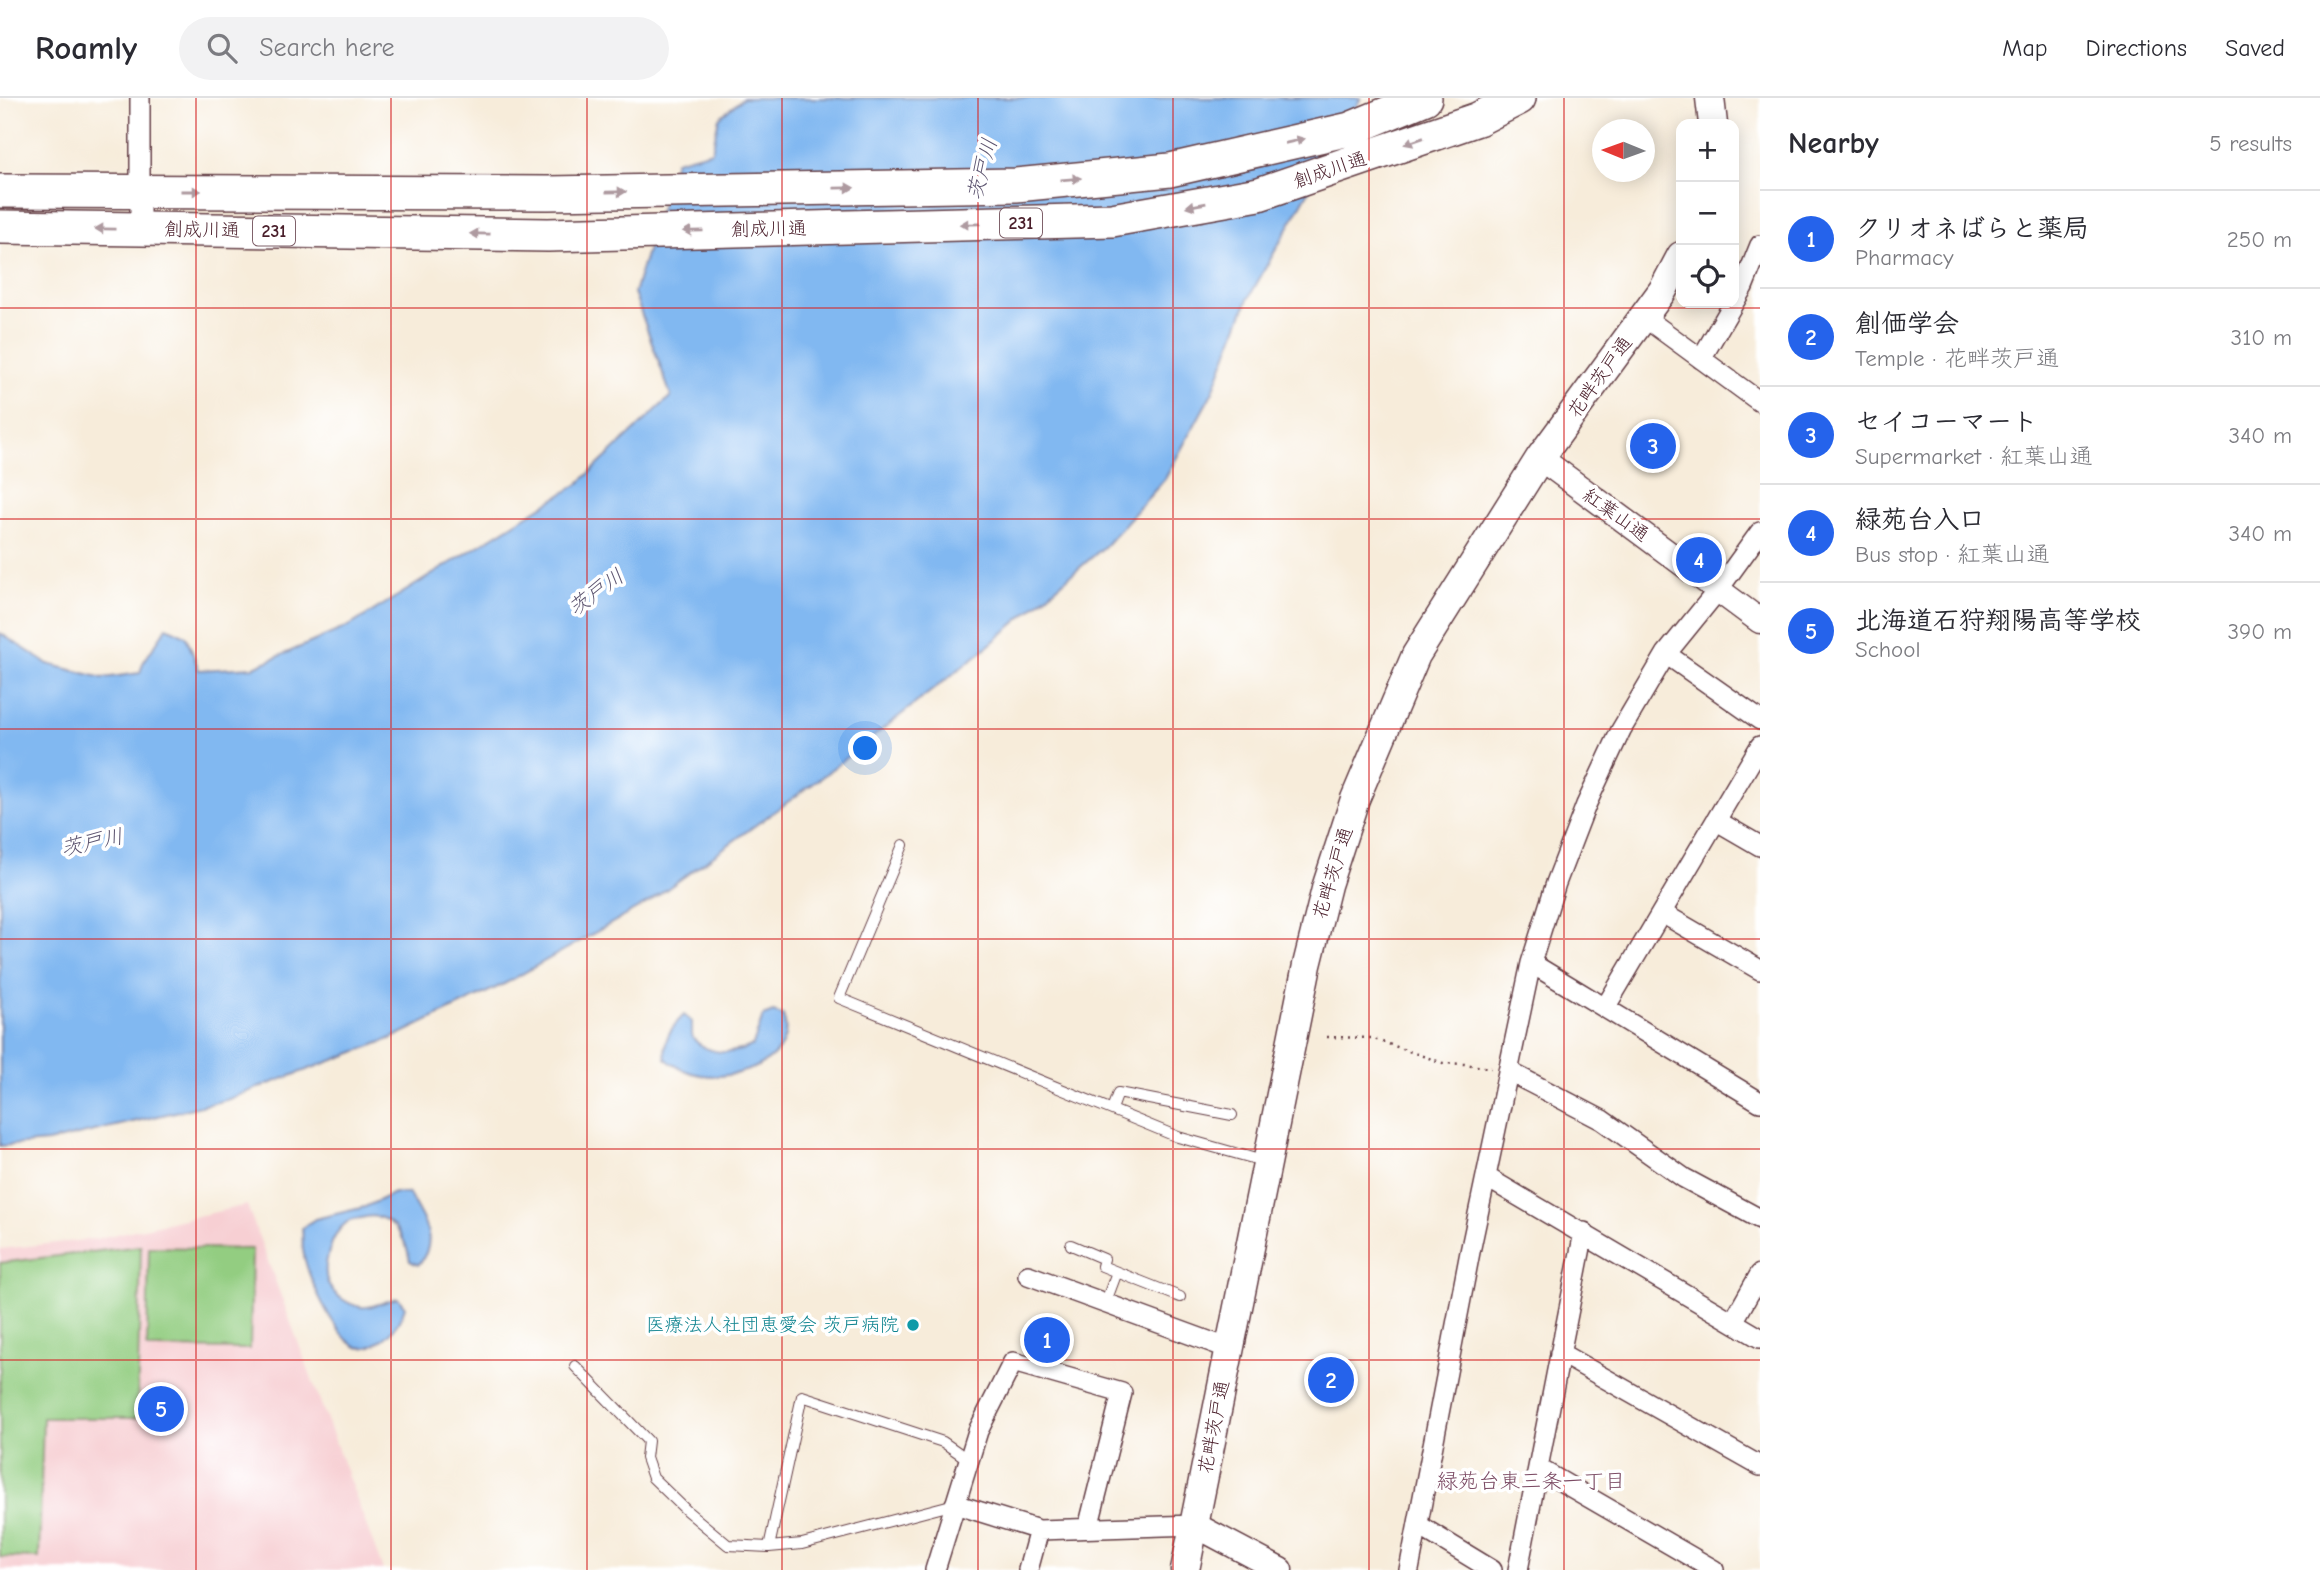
<!DOCTYPE html>
<html lang="en">
<head>
<meta charset="utf-8">
<style>
  body { margin:0; font-family:"Comic Neue","Klee One",sans-serif; background:#f2f2f3; color:#2b2b33 }
  .controls { position:absolute; right:21px; top:21px; display:grid; overflow:hidden; border-radius:14px; box-shadow:0 4px 18px #0003 }
  .controls button { width:63px; height:63px; display:grid; place-items:center; padding:0; border:0; border-bottom:2px solid #e1e1e2; background:#fff; color:#2b2b33; font:35px sans-serif }
  .compass { position:absolute; left:1592px; top:21px; width:63px; height:63px; border-radius:50%; background:#fff; box-shadow:0 4px 18px #0003; rotate:271deg }
  .you { position:absolute; left:866px; top:651px; width:24px; height:24px; margin:-18px; border:5px solid #fff; border-radius:50%; background:#1a73e8; box-shadow:0 0 0 10px #1a73e833 }
  .badge { display:grid; place-items:center; width:46px; height:46px; border-radius:50%; background:#2563eb; color:#fff; font-size:23px; font-weight:700 }
  .pin { position:absolute; translate:-50% -50%; border:4px solid #fff; box-shadow:0 2px 7px #0006 }
  .list { margin:0; padding:0; list-style:none }
  h2 { display:flex; justify-content:space-between; align-items:center; height:91px; margin:0; padding:0 28px; font-size:30px }
  h2 small { font-size:23px; font-weight:400; color:#7c7c81 }
  .list li { display:grid; grid-template-columns:46px 1fr auto; gap:21px; align-items:center; box-sizing:border-box; height:98px; padding:0 28px; border-top:2px solid #e1e1e2 }
  .list b { display:block; font-size:26px; white-space:nowrap }
  .list p { margin:0; font-size:23px; white-space:nowrap; color:#7c7c81 }
  .list em { font-size:23px; font-style:normal; color:#7c7c81 }
  .icon { flex:none; width:38px; height:38px; fill:none; stroke:currentColor; stroke-width:2; stroke-linecap:round; stroke-linejoin:round }
  .map { position:relative; flex:none; width:1760px; height:1472px; overflow:hidden }
  header { display:flex; align-items:center; gap:42px; box-sizing:border-box; height:98px; padding:0 35px; background:#fff; border-bottom:2px solid #e1e1e2 }
  header strong { font-size:33px }
  nav { display:flex; gap:38px; margin-inline-start:auto; font-size:24px }
  .search { width:490px; height:63px; background:#f2f2f3; display:flex; align-items:center; gap:18px; box-sizing:border-box; padding:0 24px; border-radius:38px; color:#7c7c81; font-size:26px }
  main { display:flex }
  aside { flex:1; background:#fff }
  .map>svg:first-child { display:block }
</style>
</head>
<body>
<header>
<strong>Roamly</strong>
<div class="search"><svg class="icon" aria-label="search" viewBox="0 0 24 24"><circle cx="10" cy="10" r="6"/><path d="M15 15l6 6"/></svg>Search here</div>
<nav><a>Map</a><a>Directions</a><a>Saved</a></nav>
</header>
<main>
<div class="map">
<svg width="1760" height="1472" viewBox="0 0 1760 1472">
  <rect width="100%" height="100%" fill="#fff"/>
  <filter id="ink" filterUnits="userSpaceOnUse"><feTurbulence type="fractalNoise" baseFrequency=".0143" numOctaves="2"/><feDisplacementMap in="SourceGraphic" scale="14" xChannelSelector="R" yChannelSelector="G"/><feConvolveMatrix kernelMatrix="1 2 1 2 8 2 1 2 1" color-interpolation-filters="sRGB"/></filter>
  <filter id="wash" filterUnits="userSpaceOnUse"><feTurbulence type="fractalNoise" baseFrequency=".00686" numOctaves="4" result="noise"/><feDisplacementMap in="SourceGraphic" scale="28" xChannelSelector="R" yChannelSelector="G"/><feGaussianBlur stdDeviation="1.57" result="paint"/><feColorMatrix in="noise" values="0 0 0 0 0 0 0 0 0 0 0 0 0 0 0 0 0 1.4 0 .05"/><feComposite in="paint" operator="in"/></filter>
  <g filter="url(#wash)">
    <rect width="100%" height="100%" fill="#f7ecda"/>
    <path fill="#f7cfd3" d="M 247,1107 L 383,1472 L 0,1472 L 0,1151 L 95,1141 Z"/>
    <path fill="#93cd81" stroke="#6e7656" stroke-width="2" d="M 141,1148 L 137,1320 L 43,1320 L 39,1460 L 0,1459 L 0,1165 Z
      M 149,1149 L 252,1151 L 250,1251 L 147,1250 Z"/>
    <path fill="#81b8f1" stroke="#666c8e" stroke-width="2" d="M 743,0 L 1361,0 L 1248,201 L 1212,295 L 1165,381 L 1105,448 L 981,554 L 814,685 L 649,804 L 506,885 L 390,941 L 226,1002 L 48,1044 L 0,1048 L 0,535 L 48,566 L 103,580 L 140,575 L 143,565 L 167,529 L 186,538 L 199,572 L 254,569 L 349,528 L 578,386 L 671,298 L 634,195 L 675,63 L 712,53 L 719,20 Z
      M 773,914 L 783,917 C 799,962 737,983 701,977 C 688,975 676,969 666,961 C 663,941 670,931 684,917 L 692,924 L 692,939 C 707,958 734,957 753,947 L 763,918 Z
      M 394,1095 L 409,1096 C 422,1122 441,1141 418,1167 L 410,1163 C 406,1139 390,1111 361,1120 C 357,1121 349,1122 346,1125 C 332,1135 321,1169 328,1185 C 333,1197 349,1207 361,1209 C 371,1211 387,1202 398,1200 L 405,1209 C 400,1224 390,1239 375,1246 C 369,1250 361,1251 355,1248 C 333,1235 306,1176 303,1152 C 302,1145 303,1137 302,1130 L 315,1121 L 365,1109 Z"/>
  </g>
  <g filter="url(#ink)">
    <g fill="none" stroke-linecap="round" stroke-linejoin="round">
      <g stroke="#643e45" stroke-width="12">
        <path id="service" d="M 903,747 L 839,900 L 1178,1039 L 1263,1063
          M 1112,1011 L 1118,995 L 1232,1017
          M 1071,1147 L 1104,1161 L 1102,1168 L 1117,1174
          M 1105,1206 L 1117,1174 L 1180,1199
          M 575,1268 L 648,1343 L 646,1360 L 653,1380 L 687,1413 L 728,1447 L 769,1449 L 802,1446 L 955,1406
          M 769,1449 L 802,1298 L 943,1344 L 969,1362"/>
      </g>
      <g stroke="#643e45" stroke-width="22">
        <path id="minor" d="M 140,131 L 140,0
          M 1644,219 L 1760,304
          M 1701,261 L 1743,189 L 1760,147
          M 1666,556 L 1760,622
          M 1717,723 L 1760,748
          M 1662,815 L 1760,872
          M 1531,865 L 1760,1004
          M 1605,910 L 1760,648
          M 1508,973 L 1602,1022 L 1684,1080 L 1760,1121
          M 1486,1079 L 1760,1240
          M 1028,1177 L 1230,1251
          M 1733,1224 L 1760,1176
          M 1560,1255 L 1760,1368
          M 1538,1370 L 1714,1472
          M 955,1406 L 1039,1432 L 1195,1427
          M 1418,1427 L 1492,1472
          M 935,1472 L 978,1333 L 1013,1264 L 1122,1295 L 1088,1430
          M 1028,1472 L 1039,1432
          M 1409,1472 L 1470,1154 L 1531,865 L 1556,785 L 1586,707 L 1621,632 L 1666,556 L 1718,492 L 1760,434
          M 1518,1472 L 1584,1134"/>
      </g>
      <g stroke="#643e45" stroke-width="27">
        <path id="tertiary" d="M 1540,360 L 1760,523
          M 1195,1427 L 1280,1472"/>
      </g>
      <g stroke="#643e45" stroke-width="31">
        <path id="secondary" d="M 1710,0 L 1713,26
          M 1185,1472 L 1307,867 L 1327,787 L 1355,701 L 1416,557 L 1540,360 L 1663,192 L 1681,158"/>
      </g>
      <g stroke="#643e45" stroke-width="36">
        <path id="trunk" d="M 0,93 L 548,95 L 1016,87 L 1170,72 L 1350,31 L 1425,0
          M 0,129 L 548,137 L 1112,122 L 1259,96 L 1478,21 L 1519,0"/>
      </g>
      <path stroke="#643e45" stroke-width="2.5" stroke-dasharray="2 5" stroke-linecap="butt" d="M 1327,939 L 1371,940 L 1443,965 L 1464,966 L 1491,970"/>
      <use href="#service" stroke="#fff" stroke-width="10"/>
      <use href="#minor" stroke="#fff" stroke-width="19"/>
      <use href="#tertiary" stroke="#fff" stroke-width="24"/>
      <use href="#secondary" stroke="#fff" stroke-width="28"/>
      <use href="#trunk" stroke="#fff" stroke-width="33"/>
    </g>
    <defs><path id="oneway-solid" d="M-6-.8H1V-3.2L6.5 0L1 3.2V.8H-6Z" transform="scale(1.75)"/></defs>
    <g fill="#ae9aa0">
      <use href="#oneway-solid" transform="translate(1295 43) rotate(-13)"/>
      <use href="#oneway-solid" transform="translate(1414 43) rotate(161)"/>
      <use href="#oneway-solid" transform="translate(1071 81) rotate(-5)"/>
      <use href="#oneway-solid" transform="translate(844 90) rotate(-1)"/>
      <use href="#oneway-solid" transform="translate(191 93)"/>
      <use href="#oneway-solid" transform="translate(616 94) rotate(-1)"/>
      <use href="#oneway-solid" transform="translate(1196 107) rotate(170)"/>
      <use href="#oneway-solid" transform="translate(970 126) rotate(179)"/>
      <use href="#oneway-solid" transform="translate(105 131) rotate(-179)"/>
      <use href="#oneway-solid" transform="translate(693 133) rotate(179)"/>
      <use href="#oneway-solid" transform="translate(480 136) rotate(-179)"/>
    </g>
  </g>
  <path fill="none" stroke="#d62828" stroke-width="2" stroke-opacity="0.55" d="M 196,0 L 196,1472M 391,0 L 391,1472M 587,0 L 587,1472M 782,0 L 782,1472M 978,0 L 978,1472M 1173,0 L 1173,1472M 1369,0 L 1369,1472M 1564,0 L 1564,1472M 0,210 L 1760,210M 0,421 L 1760,421M 0,631 L 1760,631M 0,841 L 1760,841M 0,1051 L 1760,1051M 0,1262 L 1760,1262"/>
  <circle fill="#0f9aa8" stroke="#fff" stroke-width="2.5" cx="913" cy="1227" r="7"/>
  <g text-anchor="middle" dominant-baseline="central" stroke-width="7" stroke-linejoin="round" paint-order="stroke">
    <g fill="#fff" stroke="#80626b" stroke-width="2">
      <rect x="1000" y="110.5" width="42" height="29" rx="5"/>
      <rect x="253" y="118.5" width="42" height="29" rx="5"/>
    </g>
    <g font-size="18" font-weight="bold" fill="#4a1f2b">
      <text x="1021" y="125">231</text>
      <text x="274" y="133">231</text>
    </g>
    <g font-size="19" fill="#4a1f2b" stroke="#fff">
      <text transform="translate(1330 72) rotate(-19)">創成川通</text>
      <text transform="translate(769 131) rotate(-1)">創成川通</text>
      <text transform="translate(202 132) rotate(1)">創成川通</text>
      <text transform="translate(1600 279) rotate(-54)">花畔茨戸通</text>
      <text transform="translate(1616 417) rotate(36)">紅葉山通</text>
      <text transform="translate(1333 775) rotate(-73)">花畔茨戸通</text>
      <text transform="translate(1214 1329) rotate(-79)">花畔茨戸通</text>
    </g>
    <g font-size="19" fill="#0d838f" stroke="#fff" text-anchor="end">
      <text x="899" y="1227">医療法人社団恵愛会 茨戸病院</text>
    </g>
    <g font-size="21" font-style="italic" fill="#5d5570" stroke="#fff">
      <text transform="translate(982 71) rotate(-75)">茨戸川</text>
      <text transform="translate(596 494) rotate(-36)">茨戸川</text>
      <text transform="translate(92 744) rotate(-12)">茨戸川</text>
    </g>
    <g font-size="21" fill="#7c4b64" stroke="#fff">
      <text x="1531" y="1383">緑苑台東三条一丁目</text>
    </g>
  </g>
</svg>
<div class="controls">
<button>+</button>
<button>−</button>
<button><svg class="icon" aria-label="locate" viewBox="0 0 24 24"><circle cx="12" cy="12" r="6"/><path d="M12 2v4M12 18v4M2 12h4M18 12h4"/></svg></button>
</div>
<svg class="compass" viewBox="-18 -18 36 36"><path d="M0-13l5 13h-10z" fill="#e53935"/><path d="M0 13l5-13h-10z" fill="#7c7c81"/></svg>
<div class="you"></div>
<div class="pin badge" style="left:1047px;top:1242px">1</div>
<div class="pin badge" style="left:1331px;top:1282px">2</div>
<div class="pin badge" style="left:1653px;top:348px">3</div>
<div class="pin badge" style="left:1699px;top:462px">4</div>
<div class="pin badge" style="left:161px;top:1311px">5</div>
</div>
<aside>
<h2>Nearby<small>5 results</small></h2>
<ul class="list">
<li><span class="badge">1</span><div><b>クリオネばらと薬局</b><p>Pharmacy</p></div><em>250 m</em></li>
<li><span class="badge">2</span><div><b>創価学会</b><p>Temple · 花畔茨戸通</p></div><em>310 m</em></li>
<li><span class="badge">3</span><div><b>セイコーマート</b><p>Supermarket · 紅葉山通</p></div><em>340 m</em></li>
<li><span class="badge">4</span><div><b>緑苑台入口</b><p>Bus stop · 紅葉山通</p></div><em>340 m</em></li>
<li><span class="badge">5</span><div><b>北海道石狩翔陽高等学校</b><p>School</p></div><em>390 m</em></li>
</ul>
</aside>
</main>
</body>
</html>
